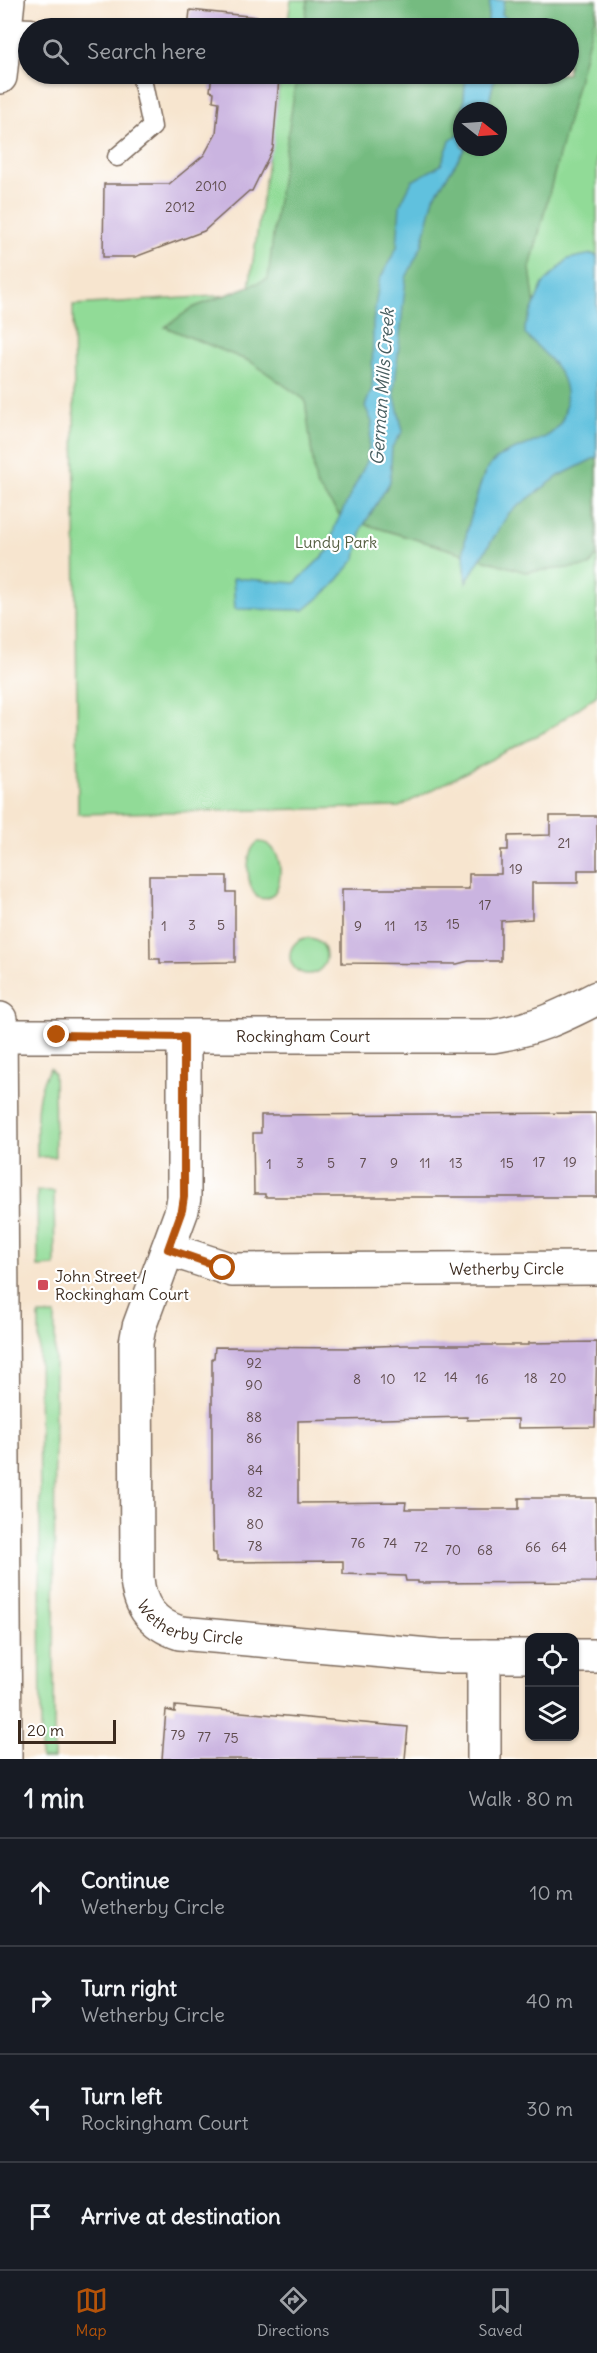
<!DOCTYPE html>
<html lang="en">
<head>
<meta charset="utf-8">
<style>
  body { margin:0; font-family:Delius,sans-serif; background:#242831; color:#f1f3f6 }
  .controls { position:absolute; right:18px; bottom:18px; display:grid; overflow:hidden; border-radius:12px; box-shadow:0 2px 4px #0004 }
  .controls button { width:54px; height:54px; display:grid; place-items:center; padding:0; border:0; border-bottom:2px solid #363941; background:#171b24; color:#f1f3f6; font:30px sans-serif }
  .compass { position:absolute; left:453px; top:102px; width:54px; height:54px; border-radius:50%; background:#171b24; box-shadow:0 2px 4px #0004; rotate:107deg }
  .scale { position:absolute; left:18px; bottom:15px; width:98px; box-sizing:border-box; padding-left:6px; border:3px solid #3b2a1e; border-top:0; font-size:16px; line-height:21px; white-space:nowrap; color:#3b2a1e; -webkit-text-stroke:4px #fff; paint-order:stroke }
  .stop { position:absolute; width:18px; height:18px; margin:-14px; border:4px solid #b45309; border-radius:50%; background:#fff }
  .stop.end { background:#b45309; border-color:#fff; box-shadow:0 2px 6px #0008 }
  .list { margin:0; padding:0; list-style:none }
  h2 { display:flex; justify-content:space-between; align-items:center; height:78px; margin:0; padding:0 24px; font-size:26px }
  h2 small { font-size:20px; font-weight:400; color:#9ea1a6 }
  .list li { display:grid; grid-template-columns:39px 1fr auto; gap:18px; align-items:center; box-sizing:border-box; height:108px; padding:0 24px; border-top:2px solid #363941 }
  .list b { display:block; font-size:22px; white-space:nowrap }
  .list p { margin:0; font-size:20px; white-space:nowrap; color:#9ea1a6 }
  .list em { font-size:20px; font-style:normal; color:#9ea1a6 }
  .icon { flex:none; width:33px; height:33px; fill:none; stroke:currentColor; stroke-width:2; stroke-linecap:round; stroke-linejoin:round }
  .map { position:relative; flex:none; width:597px; height:1759px; overflow:hidden }
  .search { position:absolute; background:#171b24; box-shadow:0 2px 4px #0004; left:18px; right:18px; top:18px; height:66px; display:flex; align-items:center; gap:15px; box-sizing:border-box; padding:0 21px; border-radius:33px; color:#9ea1a6; font-size:22px }
  .sheet { height:510px; background:#171b24 }
  nav { display:flex; justify-content:space-around; align-items:center; box-sizing:border-box; height:84px; border-top:2px solid #363941; background:#171b24; font-size:16px; color:#9ea1a6 }
  nav a { display:grid; justify-items:center; gap:3px }
  nav .on { color:#b45309 }
  .map>svg:first-child { display:block }
</style>
</head>
<body>
<div class="map">
<svg width="597" height="1759" viewBox="0 0 597 1759">
  <rect width="100%" height="100%" fill="#fff"/>
  <filter id="ink" filterUnits="userSpaceOnUse"><feTurbulence type="fractalNoise" baseFrequency=".0167" numOctaves="2"/><feDisplacementMap in="SourceGraphic" scale="12" xChannelSelector="R" yChannelSelector="G"/><feConvolveMatrix kernelMatrix="1 2 1 2 8 2 1 2 1" color-interpolation-filters="sRGB"/></filter>
  <filter id="wash" filterUnits="userSpaceOnUse"><feTurbulence type="fractalNoise" baseFrequency=".008" numOctaves="4" result="noise"/><feDisplacementMap in="SourceGraphic" scale="24" xChannelSelector="R" yChannelSelector="G"/><feGaussianBlur stdDeviation="1.35" result="paint"/><feColorMatrix in="noise" values="0 0 0 0 0 0 0 0 0 0 0 0 0 0 0 0 0 1.4 0 .05"/><feComposite in="paint" operator="in"/></filter>
  <g filter="url(#wash)">
    <rect width="100%" height="100%" fill="#f7e5cf"/>
    <path fill="#91db97" stroke="#66825a" stroke-width="1.5" fill-rule="evenodd" d="M 291,0 L 597,0 L 597,695 L 546,731 L 399,807 L 78,814 L 73,305 L 248,294 L 281,74 L 568,74 L 568,28 L 287,28 ZM 462,111 L 498,111 L 498,147 L 462,147 Z
      M 258,842 C 290,841 285,910 257,897 C 246,885 244,852 258,842 Z
      M290 956a18 18 0 1 1 36 0a18 18 0 1 1-36 0Z
      M 50,1068 L 54,1074 L 55,1157 L 37,1157 C 37,1127 33,1094 50,1068 Z
      M 37,1191 L 54,1191 L 55,1266 L 38,1267 Z
      M 39,1315 L 55,1315 L 54,1759 L 41,1759 Z"/>
    <path fill="#74bb80" stroke="#58724f" stroke-width="1.5" fill-rule="evenodd" d="M 308,0 L 597,0 L 597,8 L 530,268 L 538,329 L 597,383 L 597,554 L 590,566 L 525,572 L 341,517 L 316,485 L 305,400 L 251,362 L 165,327 L 192,308 L 268,279 L 275,220 L 297,74 L 568,74 L 568,28 L 304,28 ZM 462,111 L 498,111 L 498,147 L 462,147 Z"/>
    <path fill="#60c1de" stroke="#4e767e" stroke-width="1.5" d="M 490,0 L 504,0 L 502,14 L 514,25 L 513,28 L 487,28 Z
      M 469,74 L 497,74 L 494,80 L 487,111 L 463,111 L 465,84 Z
      M 462,127 L 462,147 L 466,147 L 434,197 L 422,245 L 406,278 L 394,393 L 403,431 L 392,447 L 390,482 L 362,528 L 356,558 L 332,587 L 304,610 L 235,609 L 233,578 L 295,583 L 329,550 L 335,526 L 367,461 L 372,422 L 365,406 L 372,388 L 373,322 L 379,281 L 397,247 L 400,205 L 412,181 L 441,165 L 450,141 L 462,131 Z
      M 592,254 L 597,256 L 597,457 L 559,476 L 509,513 L 466,582 C 466,569 462,554 465,541 C 467,529 480,481 486,471 C 504,439 558,451 565,410 C 572,373 548,358 525,334 L 525,327 L 543,284 L 568,259 Z"/>
    <g id="blocks">
      <path fill="#cab4e0" d="M 190,10 L 257,17 L 256,28 L 188,28 Z
        M 212,74 L 270,74 L 270,77 L 279,78 L 273,148 L 252,191 L 249,191 L 204,231 L 135,257 L 103,257 L 104,184 L 169,184 L 204,155 L 216,133 L 219,102 L 213,101 L 214,92 L 210,91 Z
        M 550,816 L 597,816 L 597,870 L 578,870 L 578,883 L 532,883 L 532,919 L 501,921 L 501,961 L 469,961 L 457,964 L 342,963 L 342,889 L 469,889 L 469,874 L 501,874 L 501,850 L 508,850 L 508,836 L 550,835 Z
        M 149,876 L 227,876 L 227,892 L 235,892 L 235,962 L 160,963 L 160,959 L 150,959 Z
        M 597,1113 L 597,1197 L 265,1197 L 265,1194 L 254,1194 L 253,1133 L 261,1133 L 261,1115 Z
        M 597,1342 L 595,1427 L 518,1428 L 518,1419 L 467,1420 L 467,1417 L 298,1421 L 298,1503 L 406,1502 L 405,1509 L 519,1509 L 519,1498 L 596,1498 L 597,1582 L 418,1583 L 418,1581 L 406,1581 L 405,1576 L 343,1574 L 343,1561 L 216,1562 L 216,1553 L 213,1553 L 212,1515 L 212,1358 L 214,1358 L 215,1347 L 355,1348 L 354,1347 L 404,1345 L 528,1345 L 528,1343 Z
        M 175,1706 L 408,1727 L 405,1759 L 162,1759 L 166,1710 L 175,1712 Z"/>
    </g>
  </g>
  <g filter="url(#ink)">
    <use href="#blocks" fill-opacity="0" stroke="#7d6b5c" stroke-width="1.5"/>
    <g fill="none" stroke-linecap="round" stroke-linejoin="round">
      <g stroke="#7d6b5c" stroke-width="21">
        <path id="service" d="M 5,27 L 32,28
          M 117,157 L 152,127 L 141,74"/>
      </g>
      <g stroke="#7d6b5c" stroke-width="36">
        <g id="minor">
          <path id="s1" d="M 0,1036 L 493,1036 C 535,1029 560,1017 597,998"/>
          <path id="s2" d="M 184,1037 L 184,1197 L 182,1210 L 139,1327 L 136,1343 L 137,1578 C 139,1606 152,1624 180,1633 L 440,1656 L 530,1656"/>
          <path id="s3" d="M 168,1249 L 232,1270 L 597,1268"/>
          <path d="M 574,1656 L 597,1656"/>
          <path d="M 484,1759 L 484,1656"/>
        </g>
      </g>
      <g stroke="#7d6b5c" stroke-width="36">
        <path id="secondary" d="M 0,77 L 8,0
          M 0,1019 L 5,1759"/>
      </g>
      <use href="#service" stroke="#fff" stroke-width="18"/>
      <use href="#minor" stroke="#fff" stroke-width="33"/>
      <use href="#secondary" stroke="#fff" stroke-width="33"/>
    </g>
  </g>
  <g fill="none" stroke-linecap="round" stroke-linejoin="round" filter="url(#ink)">
    <path stroke="#b45309" stroke-width="8" d="M 57,1035 L 184,1037 L 184,1197 L 182,1210 L 168,1249 L 223,1268"/>
  </g>
  <rect fill="#d1495b" stroke="#fff" stroke-width="2" x="37" y="1279" width="12" height="12" rx="3"/>
  <g text-anchor="middle" dominant-baseline="central" stroke-width="4.5" stroke-linejoin="round" paint-order="stroke">
    <g font-size="14" fill="#5f4c4e">
      <text x="211" y="186">2010</text>
      <text x="180" y="207">2012</text>
      <text x="564" y="843">21</text>
      <text x="516" y="869">19</text>
      <text x="485" y="905">17</text>
      <text x="453" y="924">15</text>
      <text x="192" y="925">3</text>
      <text x="221" y="925">5</text>
      <text x="164" y="926">1</text>
      <text x="358" y="926">9</text>
      <text x="390" y="926">11</text>
      <text x="421" y="926">13</text>
      <text x="539" y="1162">17</text>
      <text x="570" y="1162">19</text>
      <text x="300" y="1163">3</text>
      <text x="331" y="1163">5</text>
      <text x="363" y="1163">7</text>
      <text x="394" y="1163">9</text>
      <text x="425" y="1163">11</text>
      <text x="456" y="1163">13</text>
      <text x="507" y="1163">15</text>
      <text x="269" y="1164">1</text>
      <text x="254" y="1363">92</text>
      <text x="420" y="1377">12</text>
      <text x="451" y="1377">14</text>
      <text x="531" y="1378">18</text>
      <text x="558" y="1378">20</text>
      <text x="357" y="1379">8</text>
      <text x="388" y="1379">10</text>
      <text x="482" y="1379">16</text>
      <text x="254" y="1385">90</text>
      <text x="254" y="1417">88</text>
      <text x="254" y="1438">86</text>
      <text x="255" y="1470">84</text>
      <text x="255" y="1492">82</text>
      <text x="255" y="1524">80</text>
      <text x="358" y="1543">76</text>
      <text x="390" y="1543">74</text>
      <text x="255" y="1546">78</text>
      <text x="421" y="1547">72</text>
      <text x="533" y="1547">66</text>
      <text x="559" y="1547">64</text>
      <text x="453" y="1550">70</text>
      <text x="485" y="1550">68</text>
      <text x="178" y="1735">79</text>
      <text x="204" y="1737">77</text>
      <text x="231" y="1738">75</text>
    </g>
    <g font-size="16" fill="#555f42" stroke="#fff">
      <text x="336" y="542">Lundy Park</text>
    </g>
    <g font-size="16" fill="#3b2a1e" stroke="#fff">
      <text stroke="none"><textPath href="#s1" startOffset="303">Rockingham Court</textPath></text>
      <text stroke="none"><textPath href="#s3" startOffset="342">Wetherby Circle</textPath></text>
      <text stroke="none"><textPath href="#s2" startOffset="630">Wetherby Circle</textPath></text>
    </g>
    <g font-size="16" fill="#3b2a1e" stroke="#fff" text-anchor="start">
      <text x="55" y="1276">John Street /<tspan x="55" dy="18">Rockingham Court</tspan></text>
    </g>
    <g font-size="18" font-style="italic" fill="#485f61" stroke="#fff">
      <text transform="translate(382 387) rotate(-86)">German Mills Creek</text>
    </g>
  </g>
</svg>
<div class="controls">
<button><svg class="icon" aria-label="locate" viewBox="0 0 24 24"><circle cx="12" cy="12" r="6"/><path d="M12 2v4M12 18v4M2 12h4M18 12h4"/></svg></button>
<button><svg class="icon" aria-label="layers" viewBox="0 0 24 24"><path d="M12 4l9 5-9 5-9-5zM3 14l9 5 9-5"/></svg></button>
</div>
<svg class="compass" viewBox="-18 -18 36 36"><path d="M0-13l5 13h-10z" fill="#e53935"/><path d="M0 13l5-13h-10z" fill="#9ea1a6"/></svg>
<div class="scale">20 m</div>
<div class="stop" style="left:223px;top:1268px"></div>
<div class="stop end" style="left:57px;top:1035px"></div>
<div class="search"><svg class="icon" aria-label="search" viewBox="0 0 24 24"><circle cx="10" cy="10" r="6"/><path d="M15 15l6 6"/></svg>Search here</div>
</div>
<section class="sheet">
<h2>1 min<small>Walk · 80 m</small></h2>
<ul class="list">
<li><svg class="icon" aria-label="ahead" viewBox="0 0 24 24"><path d="M12 20V5M6 11l6-6 6 6"/></svg><div><b>Continue</b><p>Wetherby Circle</p></div><em>10 m</em></li>
<li><svg class="icon" aria-label="right" viewBox="0 0 24 24"><path d="M7 20v-9h11M14 6l5 5-5 5"/></svg><div><b>Turn right</b><p>Wetherby Circle</p></div><em>40 m</em></li>
<li><svg class="icon" aria-label="left" viewBox="0 0 24 24"><path d="M17 20v-9H6M10 6l-5 5 5 5"/></svg><div><b>Turn left</b><p>Rockingham Court</p></div><em>30 m</em></li>
<li><svg class="icon" aria-label="arrive" viewBox="0 0 24 24"><path d="M6 21V4h12l-3 4 3 4H6"/></svg><div><b>Arrive at destination</b></div></li>
</ul>
</section>
<nav>
<a class="on"><svg class="icon" aria-label="map" viewBox="0 0 24 24"><path d="M3 6l6-2 6 2 6-2v14l-6 2-6-2-6 2zM9 4v14M15 6v14"/></svg>Map</a>
<a><svg class="icon" aria-label="directions" viewBox="0 0 24 24"><path d="M12 3l9 9-9 9-9-9zM9 14v-3h6M13 9l2 2-2 2"/></svg>Directions</a>
<a><svg class="icon" aria-label="saved" viewBox="0 0 24 24"><path d="M7 4h10v16l-5-4-5 4z"/></svg>Saved</a>
</nav>
</body>
</html>
